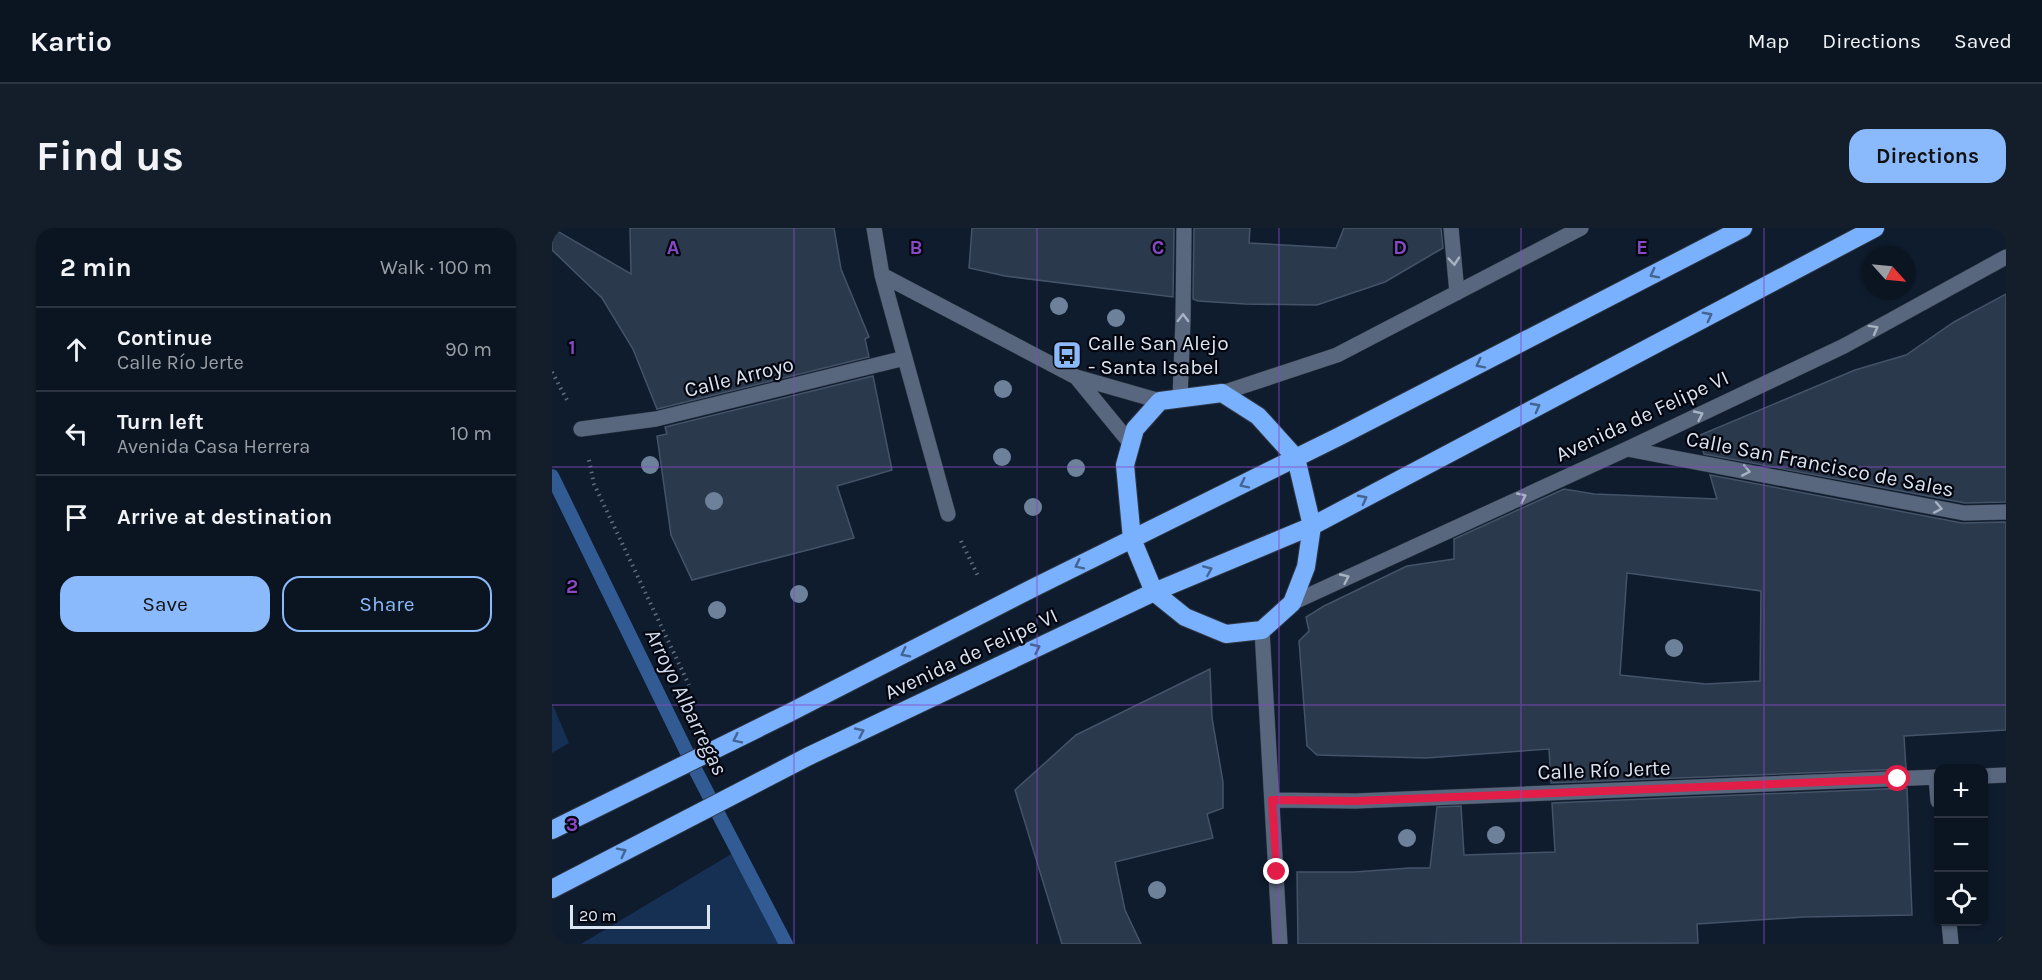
<!DOCTYPE html>
<html lang="en">
<head>
<meta charset="utf-8">
<style>
  body { margin:0; font-family:Karla,sans-serif; background:#141e2a; color:#f1f3f6 }
  .controls { position:absolute; right:18px; bottom:18px; display:grid; overflow:hidden; border-radius:12px; box-shadow:0 2px 4px #0004 }
  .controls button { width:54px; height:54px; display:grid; place-items:center; padding:0; border:0; border-bottom:2px solid #2b3440; background:#0b1522; color:#f1f3f6; font:30px sans-serif }
  .compass { position:absolute; left:1310px; top:18px; width:54px; height:54px; border-radius:50%; background:#0b1522; box-shadow:0 2px 4px #0004; rotate:117deg }
  .scale { position:absolute; left:18px; bottom:15px; width:140px; box-sizing:border-box; padding-left:6px; border:3px solid #dbe4f1; border-top:0; font-size:16px; line-height:21px; white-space:nowrap; color:#dbe4f1; -webkit-text-stroke:4px #03060e; paint-order:stroke }
  .stop { position:absolute; width:18px; height:18px; margin:-14px; border:4px solid #e11d48; border-radius:50%; background:#fff }
  .stop.end { background:#e11d48; border-color:#fff; box-shadow:0 2px 6px #0008 }
  .list { margin:0; padding:0; list-style:none }
  h2 { display:flex; justify-content:space-between; align-items:center; height:78px; margin:0; padding:0 24px; font-size:26px }
  h2 small { font-size:20px; font-weight:400; color:#9a9fa5 }
  .list li { display:grid; grid-template-columns:39px 1fr auto; gap:18px; align-items:center; box-sizing:border-box; height:84px; padding:0 24px; border-top:2px solid #2b3440 }
  .list b { display:block; font-size:22px; white-space:nowrap }
  .list p { margin:0; font-size:20px; white-space:nowrap; color:#9a9fa5 }
  .list em { font-size:20px; font-style:normal; color:#9a9fa5 }
  .actions { display:flex; gap:12px; padding:18px 24px }
  .actions a { flex:1; padding:14px 0; border:2px solid #8bbafc; border-radius:18px; text-align:center; font-size:21px; color:#8bbafc }
  .actions .main { background:#8bbafc; color:#111 }
  .icon { flex:none; width:33px; height:33px; fill:none; stroke:currentColor; stroke-width:2; stroke-linecap:round; stroke-linejoin:round }
  .map { position:relative; flex:none; width:1454px; height:716px; overflow:hidden; border-radius:18px }
  header { display:flex; align-items:center; gap:36px; box-sizing:border-box; height:84px; padding:0 30px; background:#0b1522; border-bottom:2px solid #2b3440 }
  header strong { font-size:28px }
  nav { display:flex; gap:33px; margin-inline-start:auto; font-size:21px }
  .intro { display:flex; align-items:center; justify-content:space-between; box-sizing:border-box; height:144px; padding:0 36px }
  h1 { margin:0; font-size:42px }
  .button { padding:15px 27px; border-radius:18px; background:#8bbafc; color:#111; font-size:21px; font-weight:700 }
  main { display:flex; gap:36px; padding:0 36px }
  aside { flex:1; background:#0b1522; border-radius:18px; box-shadow:0 2px 4px #0004 }
  .map>svg:first-child { display:block }
</style>
</head>
<body>
<header>
<strong>Kartio</strong>
<nav><a>Map</a><a>Directions</a><a>Saved</a></nav>
</header>
<div class="intro"><h1>Find us</h1><a class="button">Directions</a></div>
<main>
<aside>
<h2>2 min<small>Walk · 100 m</small></h2>
<ul class="list">
<li><svg class="icon" aria-label="ahead" viewBox="0 0 24 24"><path d="M12 20V5M6 11l6-6 6 6"/></svg><div><b>Continue</b><p>Calle Río Jerte</p></div><em>90 m</em></li>
<li><svg class="icon" aria-label="left" viewBox="0 0 24 24"><path d="M17 20v-9H6M10 6l-5 5 5 5"/></svg><div><b>Turn left</b><p>Avenida Casa Herrera</p></div><em>10 m</em></li>
<li><svg class="icon" aria-label="arrive" viewBox="0 0 24 24"><path d="M6 21V4h12l-3 4 3 4H6"/></svg><div><b>Arrive at destination</b></div></li>
</ul>
<div class="actions"><a class="main">Save</a><a>Share</a></div>
</aside>
<div class="map">
<svg width="1454" height="716" viewBox="0 0 1454 716">
  <rect width="100%" height="100%" fill="#0f1c2e"/>
  <path fill="#163054" d="M 0,475 L 17,515 L 0,525 Z
    M 186,622 L 234,716 L 29,716 Z"/>
  <g fill="none" stroke-linecap="round" stroke-linejoin="round">
    <path stroke="#325b94" stroke-width="14" d="M 0,248 L 144,543 L 234,716"/>
  </g>
  <path fill="#2b394d" stroke="#445368" stroke-width="1.5" fill-rule="evenodd" d="M 0,0 L 79,46 L 78,0 L 282,0 L 289,41 L 317,109 L 313,111 L 317,129 L 105,181 L 81,121 L 50,70 L 0,22 Z
    M 420,0 L 622,0 L 621,69 L 453,48 L 417,40 Z
    M 642,0 L 698,0 L 697,15 L 784,20 L 792,0 L 889,0 L 891,20 L 833,54 L 765,77 L 693,76 L 646,73 L 641,71 Z
    M 1454,66 L 1454,274 L 1413,275 L 1152,226 L 1146,208 L 1303,142 L 1354,127 L 1402,94 Z
    M 321,148 L 340,242 L 285,258 L 302,310 L 140,352 L 119,307 L 105,208 L 115,206 L 113,199 Z
    M 1158,247 L 1410,295 L 1454,294 L 1454,502 L 1352,508 L 1354,541 L 999,555 L 997,521 L 874,530 L 765,527 L 755,518 L 747,413 L 757,403 L 754,389 L 772,378 L 855,338 L 902,331 L 902,311 L 1012,261 L 1042,266 L 1165,271 ZM 1075,345 L 1209,363 L 1208,453 L 1154,456 L 1068,447 Z
    M 658,441 L 660,490 L 671,554 L 671,580 L 655,586 L 661,610 L 563,634 L 573,682 L 589,716 L 510,716 L 463,562 L 524,507 Z
    M 1355,560 L 1360,687 L 1252,689 L 1145,696 L 1146,715 L 746,716 L 745,644 L 802,644 L 858,640 L 878,640 L 885,579 L 909,578 L 912,627 L 1003,624 L 1000,575 Z"/>
  <g fill="none" stroke-linecap="round" stroke-linejoin="round">
    <g stroke="#303745" stroke-width="16">
      <path id="street" d="M 322,0 L 330,47 L 524,149 L 608,173
        M 899,0 L 905,65
        M 330,47 L 396,286
        M 524,149 L 579,216
        M 670,165 L 785,127 L 1029,0
        M 628,170 L 631,92 L 632,0
        M 29,201 L 104,191 L 353,130
        M 1075,221 L 1412,285 L 1454,284
        M 740,375 L 1075,221 L 1292,118 L 1454,29
        M 710,402 L 728,716
        M 1432,548 L 1454,547
        M 1384,549 L 1386,573
        M 720,572 L 804,573 L 1386,549
        M 1397,694 L 1399,716
        M 1453,716 L 1454,716"/>
    </g>
    <g stroke="#303745" stroke-width="20">
      <path id="highway" d="M 670,165 L 706,188 L 744,230 L 760,298 L 754,339 L 740,375 L 710,402 L 674,406 L 633,389 L 602,364 L 580,311 L 573,237 L 583,201 L 608,173 Z
        M 0,602 L 237,485 L 483,359 L 788,208 L 1191,0
        M 0,661 L 255,529 L 602,364 L 760,298 L 1323,0"/>
    </g>
    <path stroke="#616c7c" stroke-width="4" stroke-dasharray="1.5 4.5" stroke-linecap="butt" d="M 0,144 L 15,172
      M 37,232 L 42,256 L 137,457
      M 409,313 L 427,350"/>
    <use href="#street" stroke="#58677d" stroke-width="15"/>
    <use href="#highway" stroke="#7ab1fe" stroke-width="18"/>
  </g>
  <g fill="#6e819b">
    <circle cx="507" cy="78" r="9"/>
    <circle cx="564" cy="90" r="9"/>
    <circle cx="451" cy="161" r="9"/>
    <circle cx="450" cy="229" r="9"/>
    <circle cx="98" cy="237" r="9"/>
    <circle cx="524" cy="240" r="9"/>
    <circle cx="162" cy="273" r="9"/>
    <circle cx="481" cy="279" r="9"/>
    <circle cx="247" cy="366" r="9"/>
    <circle cx="165" cy="382" r="9"/>
    <circle cx="1122" cy="420" r="9"/>
    <circle cx="944" cy="607" r="9"/>
    <circle cx="855" cy="610" r="9"/>
    <circle cx="605" cy="662" r="9"/>
  </g>
  <defs><path id="oneway-chevron" d="M-2-3.5L2.5 0L-2 3.5" fill="none" stroke-width="1.6" stroke-linecap="round" stroke-linejoin="round" transform="scale(1.5)"/></defs>
  <g stroke="#a7b2c3">
    <use href="#oneway-chevron" transform="translate(902 33) rotate(85)"/>
    <use href="#oneway-chevron" transform="translate(631 90) rotate(-89)"/>
    <use href="#oneway-chevron" transform="translate(1322 101) rotate(-29)"/>
    <use href="#oneway-chevron" transform="translate(1147 187) rotate(-25)"/>
    <use href="#oneway-chevron" transform="translate(1194 243) rotate(11)"/>
    <use href="#oneway-chevron" transform="translate(970 269) rotate(-25)"/>
    <use href="#oneway-chevron" transform="translate(1386 280) rotate(11)"/>
    <use href="#oneway-chevron" transform="translate(793 350) rotate(-25)"/>
  </g>
  <g stroke="#446492">
    <use href="#oneway-chevron" transform="translate(1102 46) rotate(153)"/>
    <use href="#oneway-chevron" transform="translate(1156 88) rotate(-28)"/>
    <use href="#oneway-chevron" transform="translate(928 136) rotate(153)"/>
    <use href="#oneway-chevron" transform="translate(984 179) rotate(-28)"/>
    <use href="#oneway-chevron" transform="translate(692 256) rotate(154)"/>
    <use href="#oneway-chevron" transform="translate(811 271) rotate(-28)"/>
    <use href="#oneway-chevron" transform="translate(527 337) rotate(154)"/>
    <use href="#oneway-chevron" transform="translate(656 342) rotate(-23)"/>
    <use href="#oneway-chevron" transform="translate(484 420) rotate(-25)"/>
    <use href="#oneway-chevron" transform="translate(353 425) rotate(153)"/>
    <use href="#oneway-chevron" transform="translate(308 504) rotate(-25)"/>
    <use href="#oneway-chevron" transform="translate(185 511) rotate(154)"/>
    <use href="#oneway-chevron" transform="translate(70 624) rotate(-27)"/>
  </g>
  <g fill="none" stroke-linecap="round" stroke-linejoin="round">
    <path stroke="#e11d48" stroke-width="8" d="M 725,644 L 720,572 L 804,573 L 1346,551"/>
  </g>
  <path fill="none" stroke="#8948c6" stroke-width="1.5" stroke-opacity="0.55" d="M 242,0 L 242,716M 485,0 L 485,716M 727,0 L 727,716M 969,0 L 969,716M 1212,0 L 1212,716M 0,239 L 1454,239M 0,477 L 1454,477"/>
  <defs>
    <g id="bus-square" transform="scale(1.5)"><rect x="-9" y="-9" width="18" height="18" rx="4" fill="#8bbafc" stroke="#03060e"/><path d="M-5-6H5V4H4V6H2V4H-2V6H-4V4H-5ZM-3.5-4V0h7V-4ZM-3.5 1.2v1.5H-2V1.2ZM2 1.2v1.5H3.5V1.2Z" fill="#111"/></g>
  </defs>
  <g fill-rule="evenodd">
    <use href="#bus-square" x="515" y="127"/>
  </g>
  <g text-anchor="middle" dominant-baseline="central" stroke-width="4.5" stroke-linejoin="round" paint-order="stroke">
    <g font-size="21" fill="#dbe4f1" stroke="#03060e" text-anchor="start">
      <text x="536" y="115">Calle San Alejo<tspan x="536" dy="24">- Santa Isabel</tspan></text>
    </g>
    <g font-size="21" fill="#dbe4f1" stroke="#03060e">
      <text transform="translate(187 149) rotate(-14)">Calle Arroyo</text>
      <text transform="translate(1090 188) rotate(-25)">Avenida de Felipe VI</text>
      <text transform="translate(1268 236) rotate(11)">Calle San Francisco de Sales</text>
      <text transform="translate(419 426) rotate(-25)">Avenida de Felipe VI</text>
      <text transform="translate(1052 542) rotate(-2)">Calle Río Jerte</text>
    </g>
    <g font-size="22" font-style="italic" fill="#d2deef" stroke="#03060e">
      <text transform="translate(134 474) rotate(64)">Arroyo Albarregas</text>
    </g>
  </g>
  <g font-size="20" text-anchor="middle" font-weight="bold" fill="#8948c6" stroke="#03060e" stroke-width="4.5" stroke-linejoin="round" paint-order="stroke">
    <text x="121" y="26">A</text>
    <text x="364" y="26">B</text>
    <text x="606" y="26">C</text>
    <text x="848" y="26">D</text>
    <text x="1090" y="26">E</text>
    <text x="20" y="126">1</text>
    <text x="20" y="365">2</text>
    <text x="20" y="603">3</text>
  </g>
</svg>
<div class="controls">
<button>+</button>
<button>−</button>
<button><svg class="icon" aria-label="locate" viewBox="0 0 24 24"><circle cx="12" cy="12" r="6"/><path d="M12 2v4M12 18v4M2 12h4M18 12h4"/></svg></button>
</div>
<svg class="compass" viewBox="-18 -18 36 36"><path d="M0-13l5 13h-10z" fill="#e53935"/><path d="M0 13l5-13h-10z" fill="#9a9fa5"/></svg>
<div class="scale">20 m</div>
<div class="stop" style="left:1346px;top:551px"></div>
<div class="stop end" style="left:725px;top:644px"></div>
</div>
</main>
</body>
</html>
